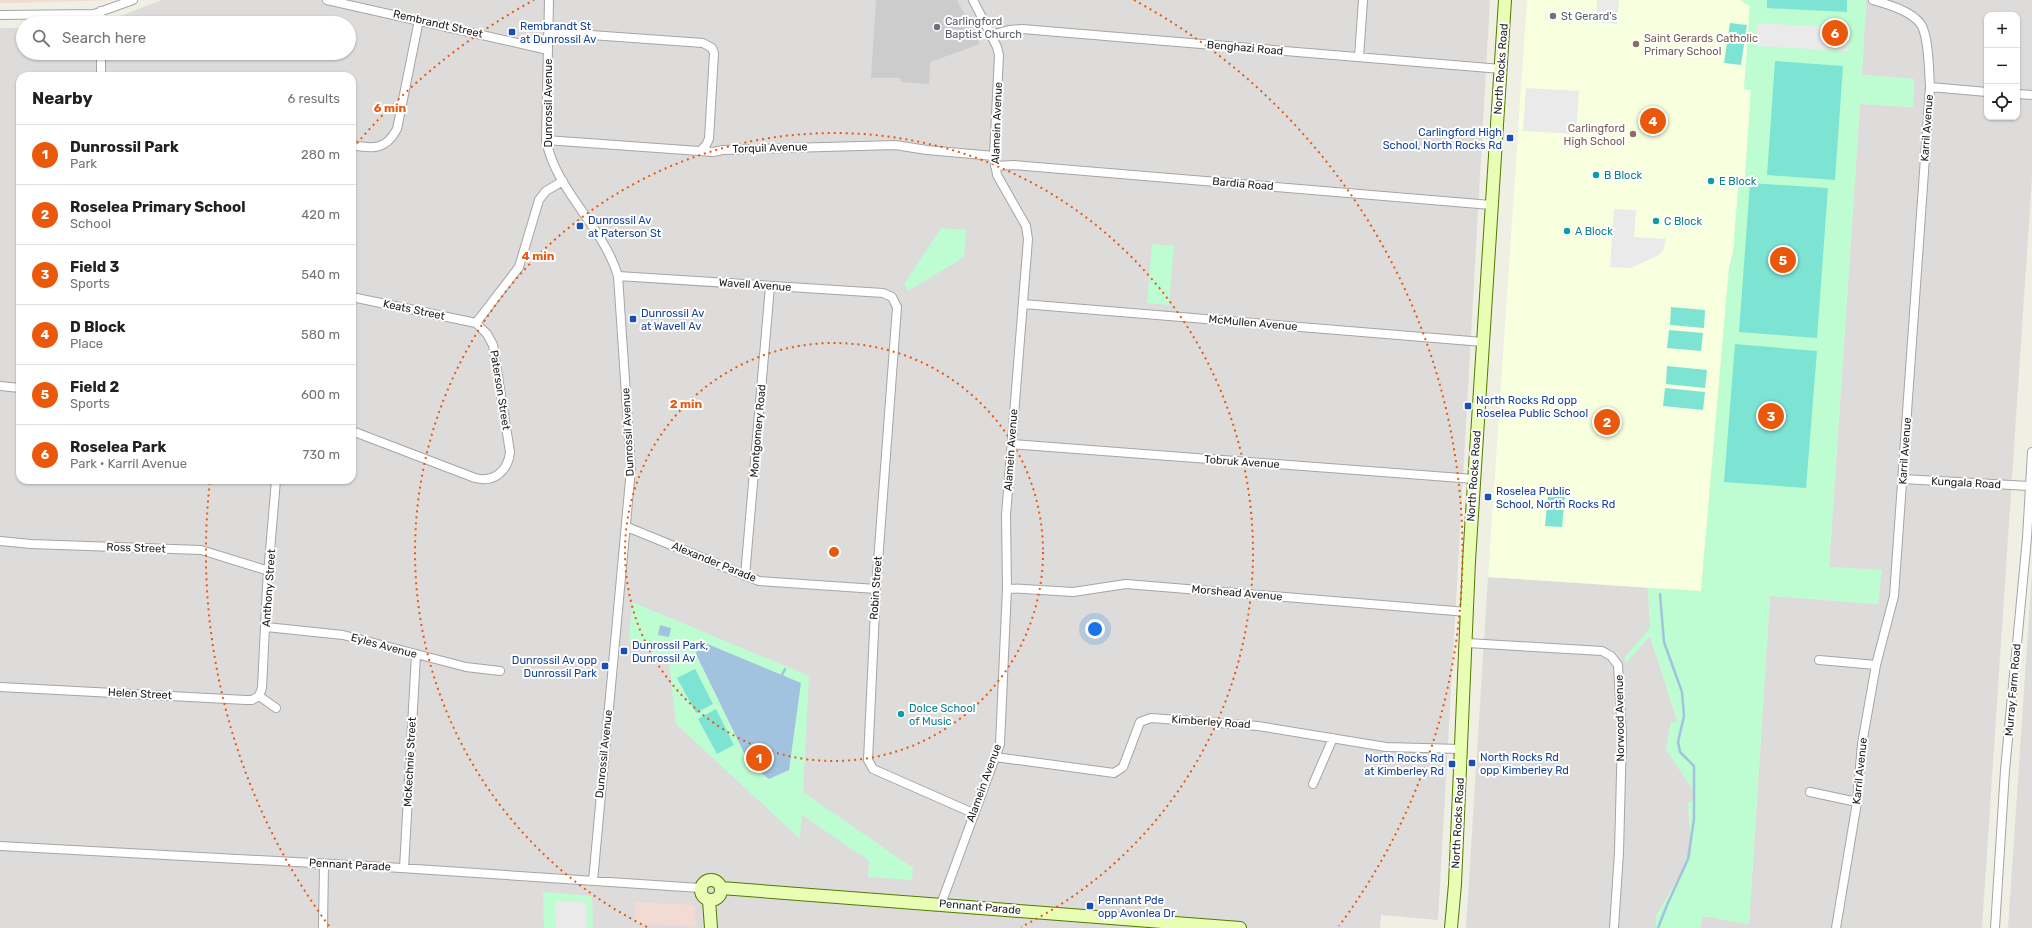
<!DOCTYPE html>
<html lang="en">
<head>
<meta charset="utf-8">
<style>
  body { margin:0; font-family:Rubik,sans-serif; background:#f2f2f2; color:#202124 }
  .controls { position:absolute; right:12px; top:12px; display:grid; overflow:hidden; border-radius:8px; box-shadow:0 1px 3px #0004 }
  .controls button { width:36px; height:36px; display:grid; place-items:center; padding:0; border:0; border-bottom:1px solid #e0e0e0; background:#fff; color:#202124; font:20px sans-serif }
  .you { position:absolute; left:1095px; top:629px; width:14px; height:14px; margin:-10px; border:3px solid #fff; border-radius:50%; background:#1a73e8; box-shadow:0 0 0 6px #1a73e833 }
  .badge { display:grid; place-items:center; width:26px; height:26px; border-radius:50%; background:#ea580c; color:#fff; font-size:13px; font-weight:700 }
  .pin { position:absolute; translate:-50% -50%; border:2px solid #fff; box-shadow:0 1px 4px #0006 }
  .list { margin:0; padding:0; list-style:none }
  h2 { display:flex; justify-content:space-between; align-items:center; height:52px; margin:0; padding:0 16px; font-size:17px }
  h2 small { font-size:13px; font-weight:400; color:#757577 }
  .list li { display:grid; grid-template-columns:26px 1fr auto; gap:12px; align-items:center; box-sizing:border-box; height:60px; padding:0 16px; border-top:1px solid #e0e0e0 }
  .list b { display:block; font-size:15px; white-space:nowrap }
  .list p { margin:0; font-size:13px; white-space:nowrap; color:#757577 }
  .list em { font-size:13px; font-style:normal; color:#757577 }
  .icon { flex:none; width:22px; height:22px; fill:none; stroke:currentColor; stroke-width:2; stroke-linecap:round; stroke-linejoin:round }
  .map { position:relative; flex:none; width:2032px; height:928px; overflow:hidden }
  .search { position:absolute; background:#fff; box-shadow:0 1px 3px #0004; left:16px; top:16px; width:340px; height:44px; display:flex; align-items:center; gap:10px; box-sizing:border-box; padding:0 14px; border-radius:22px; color:#757577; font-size:15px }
  .panel { position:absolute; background:#fff; box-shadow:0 1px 3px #0004; left:16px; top:72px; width:340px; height:412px; border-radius:12px }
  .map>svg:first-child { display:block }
</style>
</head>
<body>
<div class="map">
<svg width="2032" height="928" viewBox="0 0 2032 928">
  <rect width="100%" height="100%" fill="#f0efe4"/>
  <path fill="#dddcdb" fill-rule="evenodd" d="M 162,0 L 1490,0 L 1438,920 L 1381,915 L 1380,928 L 0,928 L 0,28 L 23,28 L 23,53 L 349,53 L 349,23 L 102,23 ZM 20,76 L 352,76 L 352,480 L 20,480 Z
    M 1866,0 L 2032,0 L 2032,178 L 1982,928 L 1700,928 L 1703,916 L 1749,924 L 1770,596 L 1878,604 L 1881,570 L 1829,567 L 1860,104 L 1913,107 L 1914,79 L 1862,75 ZM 1987,15 L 2017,15 L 2017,117 L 1987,117 Z
    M 2032,571 L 2032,928 L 2008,928 Z
    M 1488,577 L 1648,588 L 1650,628 L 1626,663 L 1650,636 L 1678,723 L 1671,723 L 1666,749 L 1697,796 L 1688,804 L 1692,855 L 1656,916 L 1656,928 L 1466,928 Z"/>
  <path fill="#f2dbd2" d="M 0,0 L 114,0 L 14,3 L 0,3 Z
    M 635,902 L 691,905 L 695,908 L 696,926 L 635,924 Z"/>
  <path fill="#f7ffde" d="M 1527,0 L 1739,0 L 1750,6 L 1744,89 L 1751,90 L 1745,177 L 1740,177 L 1733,252 L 1729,267 L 1701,591 L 1488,577 Z"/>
  <path fill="#ccc" d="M 876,0 L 957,0 L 980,44 L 930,62 L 929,84 L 901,82 L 900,78 L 871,78 Z"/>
  <path fill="#befcd2" d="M 1743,0 L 1866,0 L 1862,75 L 1914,79 L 1913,107 L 1860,104 L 1829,567 L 1882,570 L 1878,604 L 1770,596 L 1749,924 L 1703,916 L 1700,928 L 1656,928 L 1656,917 L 1687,863 L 1686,856 L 1692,855 L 1688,804 L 1697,796 L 1666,749 L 1671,722 L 1678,722 L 1650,636 L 1626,663 L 1624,658 L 1650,628 L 1648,588 L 1701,591 L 1729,267 L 1733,252 L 1739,177 L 1745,177 L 1751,90 L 1744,89 L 1750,6 L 1743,2 Z
    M 941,228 L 966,230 L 964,257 L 908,291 L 904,284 Z
    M 1152,244 L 1174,246 L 1169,305 L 1147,303 Z
    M 632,602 L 809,676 L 803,792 L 913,868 L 912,880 L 868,877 L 869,861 L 802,815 L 800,839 L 676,724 L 669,662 L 629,642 Z
    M 543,892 L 592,896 L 593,928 L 544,928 Z"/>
  <path fill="#7de4d4" d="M 1767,0 L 1847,0 L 1847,12 L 1767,8 Z
    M 1730,23 L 1747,25 L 1741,65 L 1724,63 Z
    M 1775,61 L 1843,66 L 1835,180 L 1767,175 Z
    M 1750,183 L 1828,188 L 1817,338 L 1739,332 Z
    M 1671,307 L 1705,310 L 1704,328 L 1670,325 Z
    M 1669,330 L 1703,333 L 1701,351 L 1667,348 Z
    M 1735,344 L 1817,351 L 1806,488 L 1724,482 Z
    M 1667,366 L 1707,370 L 1705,388 L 1666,384 Z
    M 1665,388 L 1705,392 L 1703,410 L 1663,406 Z
    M 1548,495 L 1565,496 L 1562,527 L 1545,526 Z
    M 695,669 L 713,704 L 696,713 L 677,678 Z
    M 716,709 L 734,745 L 717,754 L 698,719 Z"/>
  <path fill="#eaeaea" d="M 1597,0 L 1619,0 L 1617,24 L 1596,22 Z
    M 1757,23 L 1850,28 L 1848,51 L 1755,46 Z
    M 1526,88 L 1579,91 L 1576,134 L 1523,131 Z
    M 1614,209 L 1636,210 L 1634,237 L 1666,239 L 1663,251 L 1659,255 L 1631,268 L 1610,267 Z
    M 555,901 L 586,902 L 587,928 L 556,928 Z"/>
  <path fill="#a2c3e0" d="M 660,625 L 671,628 L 669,637 L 658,635 Z
    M 705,643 L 801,683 L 789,770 L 769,779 L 750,765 L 696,654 L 699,646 Z"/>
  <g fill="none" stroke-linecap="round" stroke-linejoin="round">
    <path stroke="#a2c3e0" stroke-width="2.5" d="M 781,677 L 785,669
      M 1658,928 L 1667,905 L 1688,859 L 1694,819 L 1694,766 L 1680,752 L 1678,742 L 1684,716 L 1682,692 L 1664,642 L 1660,594"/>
    <g stroke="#a5a5a5" stroke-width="10">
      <path id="street" d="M 327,0 L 548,50
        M 549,0 L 546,140 C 556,191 603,226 618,276 L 631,469 L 593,881
        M 101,11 L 101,23
        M 0,15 L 94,14 L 133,0
        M 549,32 L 703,43 L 712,48 L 714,53 L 709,139 L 706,145 L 700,151
        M 991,35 L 1009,30 L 1022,29 L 1501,69
        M 1359,57 L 1363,0
        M 101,76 L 101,53
        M 1930,87 L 1987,92
        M 2017,94 L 2032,95
        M 546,140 L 713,152 L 723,150 L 895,145 L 927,150 L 994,156
        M 352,145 C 373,149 386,150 397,129 L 419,20
        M 995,166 L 1014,165 L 1491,205
        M 618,276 L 883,293 L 892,297 L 897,307 L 876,589 L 868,760 L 873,769 L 973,813
        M 352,297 L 476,323
        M 1023,304 L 1483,342
        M 0,386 L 20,388
        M 352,431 L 475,478 C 494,483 508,471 510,452 L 493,345 L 487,334 L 476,323 L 519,267 L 539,200 L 546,191 L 563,181
        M 1011,444 L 1474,479
        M 1903,479 L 2029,486
        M 627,527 L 759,581 L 876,589
        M 0,541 L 31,544 L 201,550 L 269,571
        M 745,576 L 770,286
        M 1007,588 L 1073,592 L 1126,584 L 1467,612
        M 266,627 L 343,635 L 466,667 L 500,671
        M 1467,643 L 1602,651 L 1611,656 L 1618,665 L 1622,735 L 1619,852 L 1614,928
        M 1819,660 L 1876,665
        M 0,687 L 246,700 L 252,700 L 259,696
        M 259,696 L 262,688 L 267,586 L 276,480
        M 259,696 L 276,708
        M 995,757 L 1114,773 L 1123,767 L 1140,722 L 1151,718 L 1258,726 L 1386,747 L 1461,749
        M 1313,784 L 1333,738
        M 1810,792 L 1857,802
        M 0,846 L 386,867 L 700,888
        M 404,868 L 416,655
        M 941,904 L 1000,744 L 1007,588 L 1006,515 L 1028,239 L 1026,226 L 997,175 L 994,156 L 999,55 L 997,47 L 973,0
        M 323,928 L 324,864
        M 1836,928 L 1857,802 L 1862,744 L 1876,665 L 1894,596 L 1930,87 C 1929,72 1929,34 1920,23 C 1909,10 1889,5 1873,0
        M 1995,928 L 2005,770 L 2027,538 L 2032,452"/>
    </g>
    <g stroke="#517b00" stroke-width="14">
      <path id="secondary" d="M701 890a10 10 0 1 1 20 0a10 10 0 1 1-20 0Z
        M 721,888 L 1240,928
        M 709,900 L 711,928
        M 1451,928 L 1455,884 L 1469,561 L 1505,0"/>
    </g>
    <use href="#street" stroke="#fff" stroke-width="8"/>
    <use href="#secondary" stroke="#e9fdb5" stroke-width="12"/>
  </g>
  <g fill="none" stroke="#e8590c" stroke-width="2" stroke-dasharray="2 4">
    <circle cx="834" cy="552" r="209"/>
    <path d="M647 927A419 419 0 1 1 1021 927"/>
    <path d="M329 926A628 628 0 0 1 210 481M353 148A628 628 0 0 1 534 0M1134 0A628 628 0 0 1 1339 926"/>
  </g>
  <g fill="#6b7280" stroke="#fff" stroke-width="1.5">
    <circle cx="1553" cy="16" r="4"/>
    <circle cx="937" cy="27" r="4"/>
  </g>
  <g fill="#1a4fb4" stroke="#fff" stroke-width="1.5">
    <rect x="508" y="28" width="8" height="8" rx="2"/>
    <rect x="1506" y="134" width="8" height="8" rx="2"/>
    <rect x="576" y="222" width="8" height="8" rx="2"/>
    <rect x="629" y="315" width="8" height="8" rx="2"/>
    <rect x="1464" y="402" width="8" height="8" rx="2"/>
    <rect x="1484" y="493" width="8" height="8" rx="2"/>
    <rect x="620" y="647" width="8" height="8" rx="2"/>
    <rect x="601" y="662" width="8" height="8" rx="2"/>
    <rect x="1468" y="759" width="8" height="8" rx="2"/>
    <rect x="1448" y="760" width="8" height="8" rx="2"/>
    <rect x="1086" y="902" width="8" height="8" rx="2"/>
  </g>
  <g fill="#8d6e63" stroke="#fff" stroke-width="1.5">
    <circle cx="1636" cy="44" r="4"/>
    <circle cx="1633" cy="134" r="4"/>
  </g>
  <g fill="#0f9aa8" stroke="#fff" stroke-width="1.5">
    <circle cx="1596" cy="175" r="4"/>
    <circle cx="1711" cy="181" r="4"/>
    <circle cx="1656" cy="221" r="4"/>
    <circle cx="1567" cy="231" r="4"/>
    <circle cx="901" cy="714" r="4"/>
  </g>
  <g text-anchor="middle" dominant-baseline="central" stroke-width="4" stroke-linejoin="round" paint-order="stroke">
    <g font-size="11" fill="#5b616d" stroke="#fff" text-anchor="start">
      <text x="1561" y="16">St Gerard's</text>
      <text x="945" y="21">Carlingford<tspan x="945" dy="13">Baptist Church</tspan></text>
    </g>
    <g font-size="11" fill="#1e1e1e" stroke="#fff">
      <text transform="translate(438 24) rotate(13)">Rembrandt Street</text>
      <text transform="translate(1245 48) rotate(5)">Benghazi Road</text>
      <text transform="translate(1501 69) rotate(-86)">North Rocks Road</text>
      <text transform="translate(548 103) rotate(-90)">Dunrossil Avenue</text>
      <text transform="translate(997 123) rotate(-88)">Alamein Avenue</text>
      <text transform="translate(1927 128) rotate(-86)">Karril Avenue</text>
      <text transform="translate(770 148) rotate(-2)">Torquil Avenue</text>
      <text transform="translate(1243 184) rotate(5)">Bardia Road</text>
      <text transform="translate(755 285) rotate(4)">Wavell Avenue</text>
      <text transform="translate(414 310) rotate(12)">Keats Street</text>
      <text transform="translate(1253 323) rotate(5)">McMullen Avenue</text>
      <text transform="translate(500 390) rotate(81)">Paterson Street</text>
      <text transform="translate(758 431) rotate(-85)">Montgomery Road</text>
      <text transform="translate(628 432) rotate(-93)">Dunrossil Avenue</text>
      <text transform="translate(1011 450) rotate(-86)">Alamein Avenue</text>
      <text transform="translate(1905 451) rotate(-86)">Karril Avenue</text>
      <text transform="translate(1242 462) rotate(4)">Tobruk Avenue</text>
      <text transform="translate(1474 476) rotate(-86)">North Rocks Road</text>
      <text transform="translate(1966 483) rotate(3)">Kungala Road</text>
      <text transform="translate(136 548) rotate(2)">Ross Street</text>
      <text transform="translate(714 562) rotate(22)">Alexander Parade</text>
      <text transform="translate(269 588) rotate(-86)">Anthony Street</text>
      <text transform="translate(876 588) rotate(-86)">Robin Street</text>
      <text transform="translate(1237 593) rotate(5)">Morshead Avenue</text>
      <text transform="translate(384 646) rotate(15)">Eyles Avenue</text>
      <text transform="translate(2013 690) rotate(-85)">Murray Farm Road</text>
      <text transform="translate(140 694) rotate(3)">Helen Street</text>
      <text transform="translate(1620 718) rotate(-91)">Norwood Avenue</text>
      <text transform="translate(1211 722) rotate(4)">Kimberley Road</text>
      <text transform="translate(604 754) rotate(-84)">Dunrossil Avenue</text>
      <text transform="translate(410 762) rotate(-87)">McKechnie Street</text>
      <text transform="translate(1860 771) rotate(-84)">Karril Avenue</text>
      <text transform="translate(984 783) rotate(-70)">Alamein Avenue</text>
      <text transform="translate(1458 823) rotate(-87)">North Rocks Road</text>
      <text transform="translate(350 865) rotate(3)">Pennant Parade</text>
      <text transform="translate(980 907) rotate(5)">Pennant Parade</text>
    </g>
    <g font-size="11" fill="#164399" stroke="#fff" text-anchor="start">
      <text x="520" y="26">Rembrandt St<tspan x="520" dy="13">at Dunrossil Av</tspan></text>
      <text x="1502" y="132" text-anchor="end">Carlingford High<tspan x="1502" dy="13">School, North Rocks Rd</tspan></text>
      <text x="588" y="220">Dunrossil Av<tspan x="588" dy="13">at Paterson St</tspan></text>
      <text x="641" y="313">Dunrossil Av<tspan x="641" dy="13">at Wavell Av</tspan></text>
      <text x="1476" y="400">North Rocks Rd opp<tspan x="1476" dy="13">Roselea Public School</tspan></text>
      <text x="1496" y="491">Roselea Public<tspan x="1496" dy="13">School, North Rocks Rd</tspan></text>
      <text x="632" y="645">Dunrossil Park,<tspan x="632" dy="13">Dunrossil Av</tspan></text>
      <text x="597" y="660" text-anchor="end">Dunrossil Av opp<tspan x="597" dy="13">Dunrossil Park</tspan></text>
      <text x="1480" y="757">North Rocks Rd<tspan x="1480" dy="13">opp Kimberley Rd</tspan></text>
      <text x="1444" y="758" text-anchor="end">North Rocks Rd<tspan x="1444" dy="13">at Kimberley Rd</tspan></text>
      <text x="1098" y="900">Pennant Pde<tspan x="1098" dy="13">opp Avonlea Dr</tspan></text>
    </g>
    <g font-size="11" fill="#785e54" stroke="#fff" text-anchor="start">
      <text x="1644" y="38">Saint Gerards Catholic<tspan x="1644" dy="13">Primary School</tspan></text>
      <text x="1625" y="128" text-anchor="end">Carlingford<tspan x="1625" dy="13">High School</tspan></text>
    </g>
    <g font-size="11" fill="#0d838f" stroke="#fff" text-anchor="start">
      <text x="1604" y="175">B Block</text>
      <text x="1719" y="181">E Block</text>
      <text x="1664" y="221">C Block</text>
      <text x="1575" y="231">A Block</text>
      <text x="909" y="708">Dolce School<tspan x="909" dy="13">of Music</tspan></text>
    </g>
  </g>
  <circle cx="834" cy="552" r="6" fill="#e8590c" stroke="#fff" stroke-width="2"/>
  <g font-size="12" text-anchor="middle" font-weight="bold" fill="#e8590c" stroke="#fff" stroke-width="4" stroke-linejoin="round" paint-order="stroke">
    <text x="390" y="112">6 min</text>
    <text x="538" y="260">4 min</text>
    <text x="686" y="408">2 min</text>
  </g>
</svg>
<div class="controls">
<button>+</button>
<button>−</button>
<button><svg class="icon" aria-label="locate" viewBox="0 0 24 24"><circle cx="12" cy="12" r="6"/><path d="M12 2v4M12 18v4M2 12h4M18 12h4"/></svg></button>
</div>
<div class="you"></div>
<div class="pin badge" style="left:759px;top:758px">1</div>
<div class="pin badge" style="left:1607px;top:422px">2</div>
<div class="pin badge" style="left:1771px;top:416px">3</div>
<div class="pin badge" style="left:1653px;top:121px">4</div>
<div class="pin badge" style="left:1783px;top:260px">5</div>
<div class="pin badge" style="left:1835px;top:33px">6</div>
<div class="search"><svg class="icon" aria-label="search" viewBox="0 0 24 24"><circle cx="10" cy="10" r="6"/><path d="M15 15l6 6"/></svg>Search here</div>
<section class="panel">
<h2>Nearby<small>6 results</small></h2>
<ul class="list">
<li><span class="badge">1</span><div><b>Dunrossil Park</b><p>Park</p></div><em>280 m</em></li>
<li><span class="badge">2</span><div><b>Roselea Primary School</b><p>School</p></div><em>420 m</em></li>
<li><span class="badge">3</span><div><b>Field 3</b><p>Sports</p></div><em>540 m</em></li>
<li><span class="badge">4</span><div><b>D Block</b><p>Place</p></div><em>580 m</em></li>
<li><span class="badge">5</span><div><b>Field 2</b><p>Sports</p></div><em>600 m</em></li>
<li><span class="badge">6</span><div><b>Roselea Park</b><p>Park · Karril Avenue</p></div><em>730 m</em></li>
</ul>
</section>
</div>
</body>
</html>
